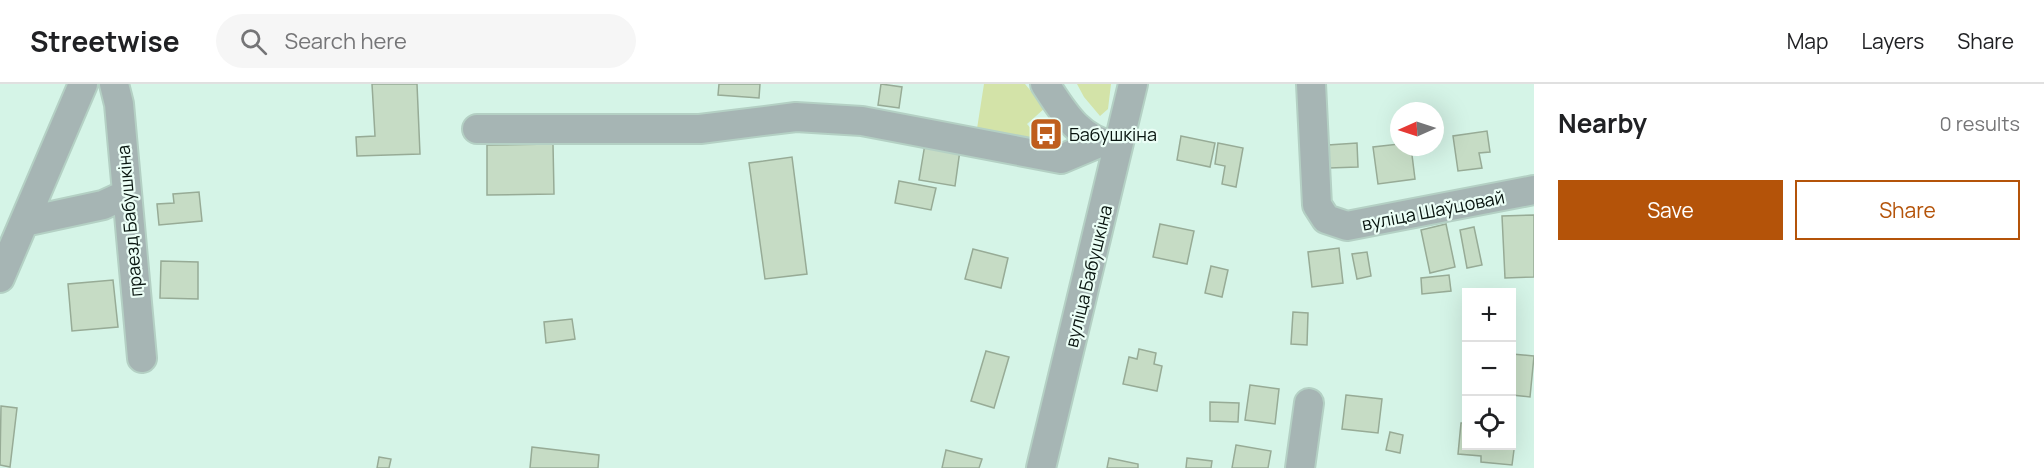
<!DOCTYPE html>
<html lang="en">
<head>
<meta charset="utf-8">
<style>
  body { margin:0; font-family:Manrope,sans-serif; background:#f6f6f6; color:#202124 }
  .controls { position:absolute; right:18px; bottom:18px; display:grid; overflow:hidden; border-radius:0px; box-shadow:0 6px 24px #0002 }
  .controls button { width:54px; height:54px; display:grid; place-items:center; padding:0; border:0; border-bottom:2px solid #e0e0e0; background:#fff; color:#202124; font:30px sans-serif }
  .compass { position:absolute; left:1390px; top:18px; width:54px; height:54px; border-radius:50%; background:#fff; box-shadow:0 6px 24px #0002; rotate:267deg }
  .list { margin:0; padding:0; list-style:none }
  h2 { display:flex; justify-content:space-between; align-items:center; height:78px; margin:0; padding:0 24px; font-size:26px }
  h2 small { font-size:20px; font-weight:400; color:#757577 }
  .actions { display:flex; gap:12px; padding:18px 24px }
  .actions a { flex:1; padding:14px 0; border:2px solid #b45309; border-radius:0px; text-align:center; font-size:21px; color:#b45309 }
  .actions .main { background:#b45309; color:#fff }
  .icon { flex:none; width:33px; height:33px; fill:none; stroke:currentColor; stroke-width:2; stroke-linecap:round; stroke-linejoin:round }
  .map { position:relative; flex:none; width:1534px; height:384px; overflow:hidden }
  header { display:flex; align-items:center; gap:36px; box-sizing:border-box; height:84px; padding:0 30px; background:#fff; border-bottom:2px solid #e0e0e0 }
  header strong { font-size:28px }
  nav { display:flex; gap:33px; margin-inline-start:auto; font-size:21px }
  .search { width:420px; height:54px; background:#f6f6f6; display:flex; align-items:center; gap:15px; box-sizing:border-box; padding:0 21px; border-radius:33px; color:#757577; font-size:22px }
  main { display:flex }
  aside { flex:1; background:#fff }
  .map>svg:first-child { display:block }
</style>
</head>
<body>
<header>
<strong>Streetwise</strong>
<div class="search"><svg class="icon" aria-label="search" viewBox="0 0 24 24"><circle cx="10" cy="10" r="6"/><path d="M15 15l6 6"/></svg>Search here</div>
<nav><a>Map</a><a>Layers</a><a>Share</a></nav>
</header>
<main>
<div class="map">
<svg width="1534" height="384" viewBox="0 0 1534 384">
  <rect width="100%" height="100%" fill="#d5f4e7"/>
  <path fill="#d3e3a8" d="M 984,0 L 1025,0 L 1045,24 L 1027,40 L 1048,64 L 976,51 Z
    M 1077,0 L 1111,0 L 1108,25 L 1100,32 L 1084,13 Z"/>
  <path fill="#c6dcc5" stroke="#97ab96" stroke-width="1.5" d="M 372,0 L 417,0 L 420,70 L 357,72 L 356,53 L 375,52 Z
    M 719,0 L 760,0 L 759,14 L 718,11 Z
    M 881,0 L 902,3 L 899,24 L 878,21 Z
    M 1487,47 L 1490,68 L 1479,69 L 1482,84 L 1458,87 L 1453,52 Z
    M 1181,52 L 1215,59 L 1210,83 L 1177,76 Z
    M 1218,59 L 1243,64 L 1236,103 L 1222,100 L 1225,82 L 1215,80 Z
    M 1357,59 L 1358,83 L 1329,84 L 1328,61 Z
    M 553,60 L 554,110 L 487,111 L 487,61 Z
    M 925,60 L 960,66 L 955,102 L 919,96 Z
    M 1399,60 L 1399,63 L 1411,63 L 1415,95 L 1378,100 L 1373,63 Z
    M 792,73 L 807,190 L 765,195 L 749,79 Z
    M 899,97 L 936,104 L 931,126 L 895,119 Z
    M 199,108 L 202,137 L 159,141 L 157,120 L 174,119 L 173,110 Z
    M 1534,131 L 1534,193 L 1505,194 L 1502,132 Z
    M 1160,140 L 1194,147 L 1187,180 L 1153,173 Z
    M 1446,140 L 1455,183 L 1430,189 L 1421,146 Z
    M 1474,143 L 1482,181 L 1467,184 L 1460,146 Z
    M 1339,164 L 1343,199 L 1312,203 L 1308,168 Z
    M 973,165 L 1008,174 L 1001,204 L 965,195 Z
    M 1367,168 L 1371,192 L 1357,195 L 1352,170 Z
    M 161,177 L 198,178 L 198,215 L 160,214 Z
    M 1211,182 L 1228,186 L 1222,213 L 1205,209 Z
    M 1449,191 L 1451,207 L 1422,210 L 1421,194 Z
    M 113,196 L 118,243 L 72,247 L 68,200 Z
    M 1293,228 L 1308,229 L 1307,261 L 1291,260 Z
    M 572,235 L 575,255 L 546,259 L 544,238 Z
    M 1139,265 L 1156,269 L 1154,280 L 1162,282 L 1157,307 L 1123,300 L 1129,273 L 1137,275 Z
    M 986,267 L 1009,273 L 994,324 L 971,317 Z
    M 1512,270 L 1534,272 L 1530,313 L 1512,311 Z
    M 1250,301 L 1279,305 L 1275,340 L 1245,336 Z
    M 1346,311 L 1382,315 L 1378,349 L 1342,345 Z
    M 1210,318 L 1239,319 L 1238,338 L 1210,337 Z
    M 1,322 L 17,324 L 10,383 L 0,381 Z
    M 1461,339 L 1466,339 L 1466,362 L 1512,362 L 1512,358 L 1515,358 L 1512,381 L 1481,378 L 1481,372 L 1458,370 Z
    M 1390,348 L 1403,351 L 1400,369 L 1386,366 Z
    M 1236,361 L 1271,367 L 1268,384 L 1232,384 Z
    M 532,363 L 599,371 L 598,384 L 530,384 Z
    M 946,366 L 982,375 L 979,384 L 942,384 Z
    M 379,373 L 391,375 L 389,384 L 377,384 Z
    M 1109,374 L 1138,380 L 1138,384 L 1107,384 Z
    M 1187,374 L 1212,377 L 1211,384 L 1186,384 Z"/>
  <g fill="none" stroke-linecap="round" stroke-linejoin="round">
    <g stroke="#b4d0c4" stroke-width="32">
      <path id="minor" d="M 114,0 L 119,20 L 142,274
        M 1045,0 C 1063,28 1080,57 1115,62
        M 1311,0 L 1317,121 L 1326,135 L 1347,142 L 1534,106
        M 477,45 L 700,45 L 796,33 L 862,37 L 1061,75 L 1099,59
        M 24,138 L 103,121 L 127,110
        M 0,194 L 83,0
        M 1041,384 L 1133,0
        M 1300,384 L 1309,319"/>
    </g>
    <use href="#minor" stroke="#a6b5b4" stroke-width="28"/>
  </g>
  <defs>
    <g id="bus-square" transform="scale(1.725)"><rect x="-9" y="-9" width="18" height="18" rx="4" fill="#bf5e1d" stroke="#ebfef6"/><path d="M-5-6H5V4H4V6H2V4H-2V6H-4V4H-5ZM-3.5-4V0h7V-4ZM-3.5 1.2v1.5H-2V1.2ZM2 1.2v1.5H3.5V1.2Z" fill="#fff"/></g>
  </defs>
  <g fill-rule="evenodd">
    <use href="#bus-square" x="1046" y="50"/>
  </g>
  <g text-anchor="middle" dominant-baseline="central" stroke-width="4.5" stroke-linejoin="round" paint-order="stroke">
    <g font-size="18" fill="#08140f" stroke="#ebfef6" text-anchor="start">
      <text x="1069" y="50">Бабушкіна</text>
    </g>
    <g font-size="18" fill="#08140f" stroke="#ebfef6">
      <text transform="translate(1433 126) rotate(-11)">вуліца Шаўцовай</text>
      <text transform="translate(129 137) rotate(-95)">праезд Бабушкіна</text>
      <text transform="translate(1088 192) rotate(-76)">вуліца Бабушкіна</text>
    </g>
  </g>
</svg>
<div class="controls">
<button>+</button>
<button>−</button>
<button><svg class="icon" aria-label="locate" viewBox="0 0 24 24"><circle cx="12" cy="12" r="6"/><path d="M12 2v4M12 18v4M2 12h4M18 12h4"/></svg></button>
</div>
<svg class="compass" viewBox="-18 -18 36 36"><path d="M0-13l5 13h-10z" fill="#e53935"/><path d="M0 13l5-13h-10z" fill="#757577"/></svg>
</div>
<aside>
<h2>Nearby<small>0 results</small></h2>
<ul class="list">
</ul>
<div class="actions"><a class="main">Save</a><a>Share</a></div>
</aside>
</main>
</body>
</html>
